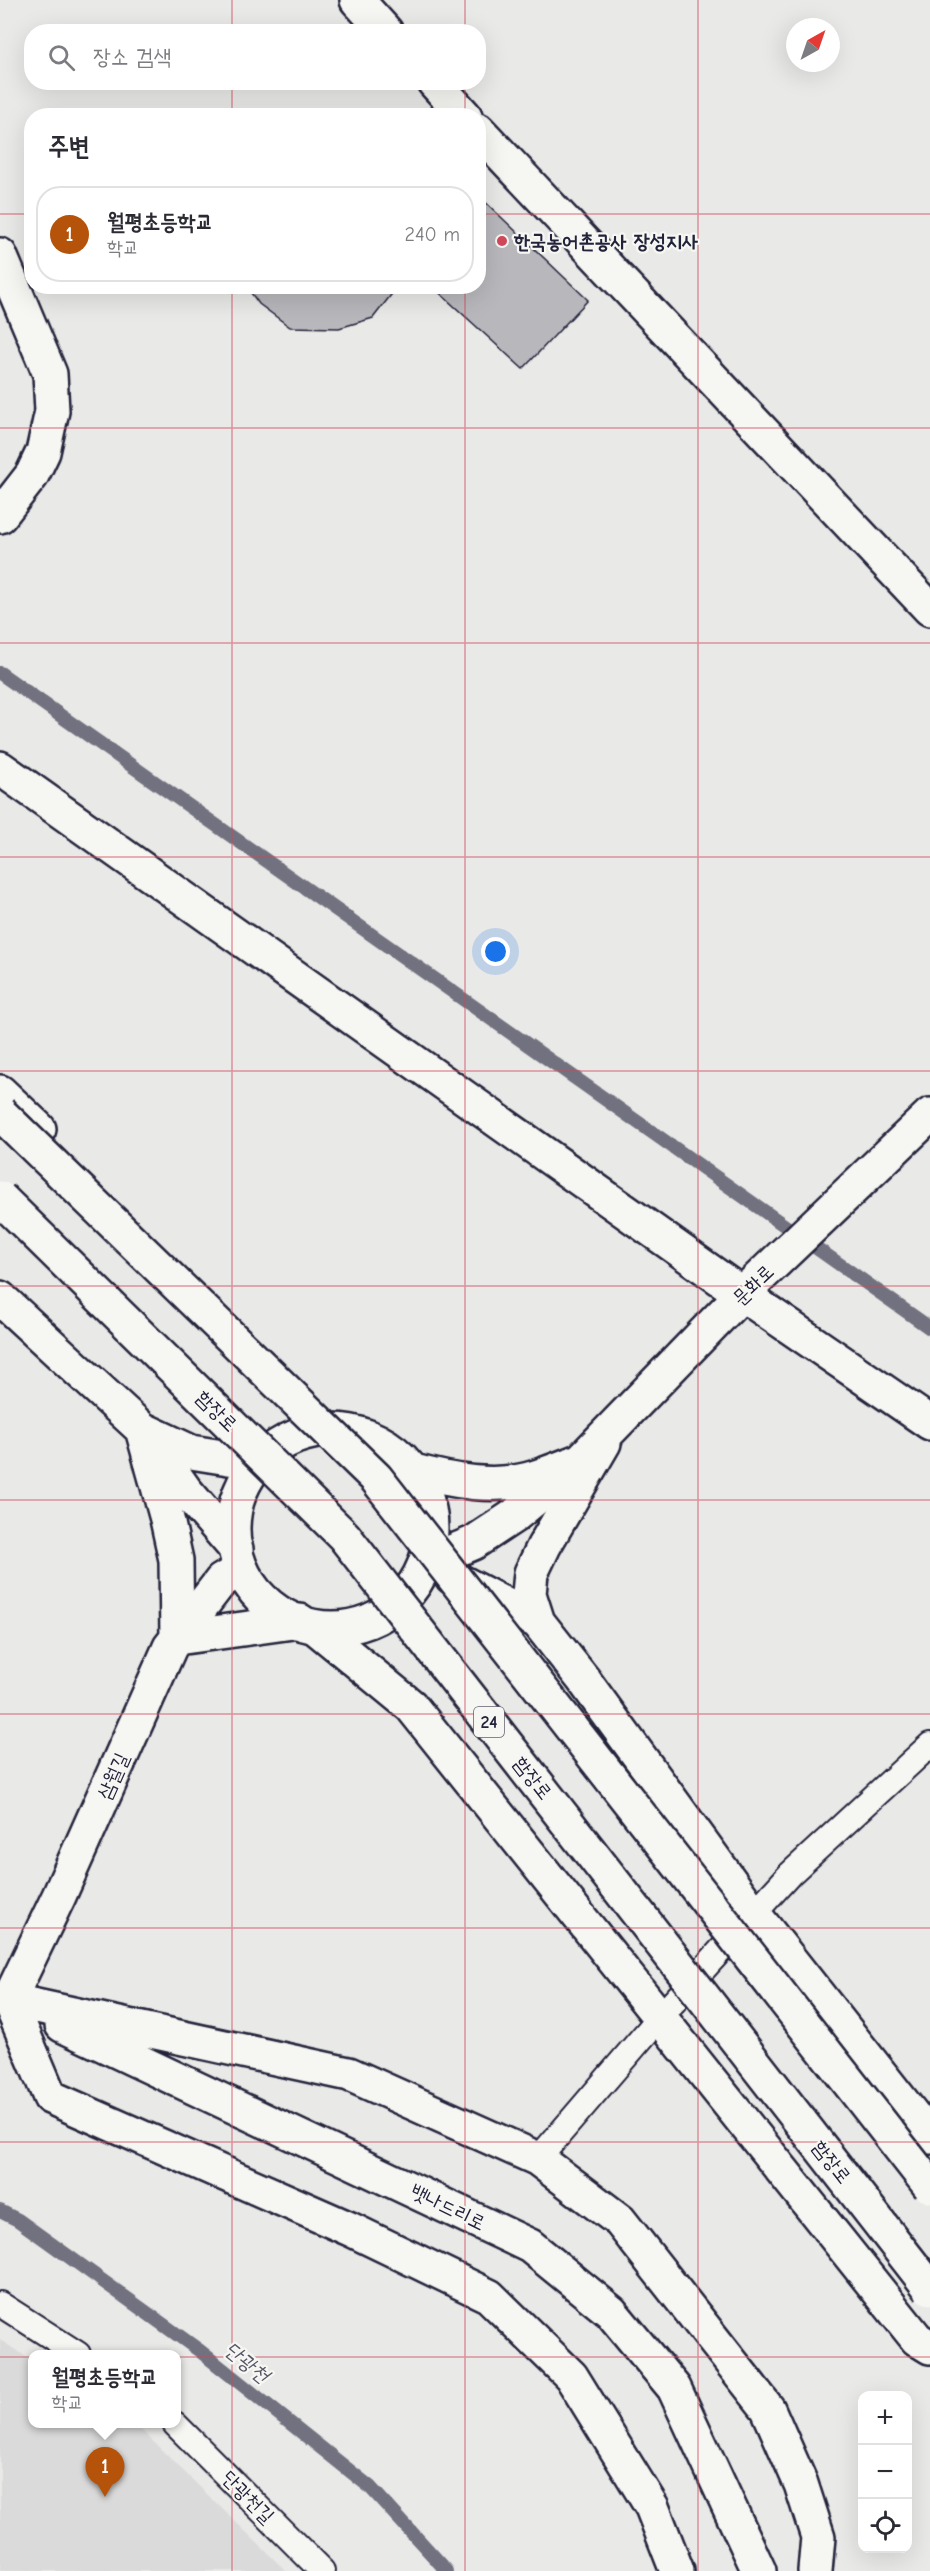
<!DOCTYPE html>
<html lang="ko">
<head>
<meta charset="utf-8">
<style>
  body { margin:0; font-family:"Comic Neue","Poor Story",sans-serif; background:#f2f2f3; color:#2b2b33 }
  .controls { position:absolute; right:18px; bottom:18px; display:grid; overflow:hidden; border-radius:12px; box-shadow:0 6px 24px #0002 }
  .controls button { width:54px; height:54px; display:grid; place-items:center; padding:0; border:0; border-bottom:2px solid #e1e1e2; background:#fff; color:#2b2b33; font:30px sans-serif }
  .compass { position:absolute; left:786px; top:18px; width:54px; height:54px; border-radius:50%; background:#fff; box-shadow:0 6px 24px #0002; rotate:40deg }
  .you { position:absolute; left:496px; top:952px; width:21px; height:21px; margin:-15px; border:4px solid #fff; border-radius:50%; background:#1a73e8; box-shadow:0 0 0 9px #1a73e833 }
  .badge { display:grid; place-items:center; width:39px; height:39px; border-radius:50%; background:#b45309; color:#fff; font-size:20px; font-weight:700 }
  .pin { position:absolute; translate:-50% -50px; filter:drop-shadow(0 2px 3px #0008) }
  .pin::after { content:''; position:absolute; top:32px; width:21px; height:18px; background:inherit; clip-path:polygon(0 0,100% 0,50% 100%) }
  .popup { position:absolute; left:28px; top:2350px; width:153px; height:78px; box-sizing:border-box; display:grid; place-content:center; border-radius:12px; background:#fff; filter:drop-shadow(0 2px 4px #0005); font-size:20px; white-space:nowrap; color:#7c7c81 }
  .popup b { font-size:22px; color:#2b2b33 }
  .popup::after { content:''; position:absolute; left:50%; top:100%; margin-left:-12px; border:12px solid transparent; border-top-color:#fff }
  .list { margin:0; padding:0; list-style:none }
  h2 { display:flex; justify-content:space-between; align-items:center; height:78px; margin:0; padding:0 24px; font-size:26px }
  h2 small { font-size:20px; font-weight:400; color:#7c7c81 }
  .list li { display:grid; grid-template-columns:39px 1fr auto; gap:18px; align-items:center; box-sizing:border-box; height:96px; margin:0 12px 12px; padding:0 12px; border:2px solid #e1e1e2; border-radius:24px }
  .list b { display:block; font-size:22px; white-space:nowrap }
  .list p { margin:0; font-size:20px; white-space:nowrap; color:#7c7c81 }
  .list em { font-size:20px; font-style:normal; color:#7c7c81 }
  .icon { flex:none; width:33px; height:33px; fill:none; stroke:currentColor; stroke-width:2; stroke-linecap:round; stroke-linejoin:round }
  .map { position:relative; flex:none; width:930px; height:2571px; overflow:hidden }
  .search { position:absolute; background:#fff; box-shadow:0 6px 24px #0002; left:24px; top:24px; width:462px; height:66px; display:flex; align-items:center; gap:15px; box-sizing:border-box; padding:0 21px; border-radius:24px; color:#7c7c81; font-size:22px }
  .panel { position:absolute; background:#fff; box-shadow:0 6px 24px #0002; left:24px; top:108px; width:462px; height:186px; border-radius:24px }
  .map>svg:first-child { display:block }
</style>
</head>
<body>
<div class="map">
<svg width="930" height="2571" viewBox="0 0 930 2571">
  <rect width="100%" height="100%" fill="#e9e9e7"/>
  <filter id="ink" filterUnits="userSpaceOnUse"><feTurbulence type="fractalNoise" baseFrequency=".0167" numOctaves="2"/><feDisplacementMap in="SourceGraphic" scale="12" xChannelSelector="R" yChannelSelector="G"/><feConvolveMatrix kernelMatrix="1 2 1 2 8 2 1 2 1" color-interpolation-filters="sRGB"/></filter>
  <g filter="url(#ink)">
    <path fill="#dadada" d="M 0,2340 L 33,2361 L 33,2424 L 135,2424 L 286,2571 L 0,2571 Z"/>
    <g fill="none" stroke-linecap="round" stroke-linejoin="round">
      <path stroke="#71717f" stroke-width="14" d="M 0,673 L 930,1328
        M 0,2211 L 18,2220 L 200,2351 L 370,2487 L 447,2571"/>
    </g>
    <path fill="#b8b8bc" stroke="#22223b" stroke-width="1.5" d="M 478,195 L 588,300 L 523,369 L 432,286 L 478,286 Z
      M 246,286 L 398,286 L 373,318 L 339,328 L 290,327 L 259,304 Z"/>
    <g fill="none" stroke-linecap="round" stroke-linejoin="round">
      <g stroke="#22223b" stroke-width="28">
        <path id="service" d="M 538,2159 L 659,2018 L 790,1874 L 930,1745
          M 0,2304 L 78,2354
          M 175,2424 L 322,2571"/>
      </g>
      <g stroke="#22223b" stroke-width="38">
        <path id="minor" d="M 357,0 L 386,32
          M 434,82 L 465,116
          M 478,130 L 930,609
          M 0,255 L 50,374 L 52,411 L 43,452 L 32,475 L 0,516
          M 0,768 L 742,1294 L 930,1423
          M 0,1092 L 39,1129
          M 0,1298 L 142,1429 L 167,1519 L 176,1560 L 177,1638 L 300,1621
          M 604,1443 L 544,1546 L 531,1573 L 529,1594 L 538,1622 L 583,1679 L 754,1914 L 930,2137
          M 236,1549 L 185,1490 L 142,1429 L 191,1452 L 260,1463
          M 452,1577 L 538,1622
          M 315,1627 L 411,1706 L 917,2339 L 930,2347
          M 9,2000 L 349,2074 L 538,2159 L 620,2221 L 768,2409 L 801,2484 L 818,2537 L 815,2571
          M 9,2000 L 50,2097 L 350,2229 L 489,2296 L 571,2376 L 652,2507 L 677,2571
          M 9,2000 L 59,1896 L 170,1647 L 221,1581 L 241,1569
          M 62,2025 L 530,2246 L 611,2312 L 674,2388 L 759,2571"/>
      </g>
      <g stroke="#22223b" stroke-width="38">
        <path id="tertiary" d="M233 1529a99 99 0 1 1 198 0a99 99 0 1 1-198 0Z
          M 581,1460 L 742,1294 L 930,1115
          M 410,1470 C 451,1481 496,1490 536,1477 C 551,1472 566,1466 581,1460 L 514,1516 L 473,1543 L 425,1563"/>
      </g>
      <use href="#service" stroke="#f6f6f2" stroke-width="24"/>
      <use href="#minor" stroke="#f6f6f2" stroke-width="33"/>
      <use href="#tertiary" stroke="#f6f6f2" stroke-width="33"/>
      <g stroke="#22223b" stroke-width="38" stroke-linecap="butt">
        <path id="primary-bridge" d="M 0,1113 L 376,1478 L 930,2186
          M 0,1198 L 344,1536 L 930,2288"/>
      </g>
      <use href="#primary-bridge" stroke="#f6f6f2" stroke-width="33"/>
    </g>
  </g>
  <path fill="none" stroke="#d1495b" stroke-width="1.5" stroke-opacity="0.55" d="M 232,0 L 232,32M 465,0 L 465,32M 698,0 L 698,2571M 232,82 L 232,116M 465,82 L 465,116M 0,214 L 32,214M 478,214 L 930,214M 232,286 L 232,2571M 465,286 L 465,2571M 0,428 L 930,428M 0,643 L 930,643M 0,857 L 930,857M 0,1071 L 930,1071M 0,1286 L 930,1286M 0,1500 L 930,1500M 0,1714 L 930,1714M 0,1928 L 930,1928M 0,2142 L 930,2142M 0,2357 L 930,2357"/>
  <circle fill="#d1495b" stroke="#f6f6f2" stroke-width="2" cx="502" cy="241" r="6"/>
  <g text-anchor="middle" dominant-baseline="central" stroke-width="4.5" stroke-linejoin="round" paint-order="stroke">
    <rect fill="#f6f6f2" stroke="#626272" stroke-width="1.5" x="474" y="1707" width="30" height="30" rx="4.5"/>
    <g font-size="18" font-weight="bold" fill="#22223b">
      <text x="489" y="1722">24</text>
    </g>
    <g font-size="20" font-weight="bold" fill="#22223b" stroke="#f6f6f2" text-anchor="start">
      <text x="514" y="241">한국농어촌공사 장성지사</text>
    </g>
    <g font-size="20" fill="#22223b" stroke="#f6f6f2">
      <text transform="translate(753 1285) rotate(-44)">문화로</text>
      <text transform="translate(217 1411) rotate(45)">함장로</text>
      <text transform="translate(113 1776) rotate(-66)">삼월길</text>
      <text transform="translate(533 1778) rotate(52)">함장로</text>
      <text transform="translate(832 2162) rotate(52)">함장로</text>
      <text transform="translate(448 2207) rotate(26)">뱃나드리로</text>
      <text transform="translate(248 2497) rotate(45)">단광천길</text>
    </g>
    <g font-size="21" font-style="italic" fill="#565668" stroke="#f6f6f2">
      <text transform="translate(247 2362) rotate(39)">단광천</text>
    </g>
  </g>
</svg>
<div class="controls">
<button>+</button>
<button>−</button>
<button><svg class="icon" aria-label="locate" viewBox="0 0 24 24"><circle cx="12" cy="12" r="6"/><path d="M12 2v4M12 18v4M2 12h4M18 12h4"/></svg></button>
</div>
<svg class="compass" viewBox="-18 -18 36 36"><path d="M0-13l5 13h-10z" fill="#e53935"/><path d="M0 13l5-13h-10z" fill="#7c7c81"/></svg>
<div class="you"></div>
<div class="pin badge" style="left:105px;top:2497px">1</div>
<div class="popup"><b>월평초등학교</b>학교</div>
<div class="search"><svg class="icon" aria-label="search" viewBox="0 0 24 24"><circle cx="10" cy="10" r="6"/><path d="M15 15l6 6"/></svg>장소 검색</div>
<section class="panel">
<h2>주변<small></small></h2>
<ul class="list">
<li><span class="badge">1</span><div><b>월평초등학교</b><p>학교</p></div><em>240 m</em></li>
</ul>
</section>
</div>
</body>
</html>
